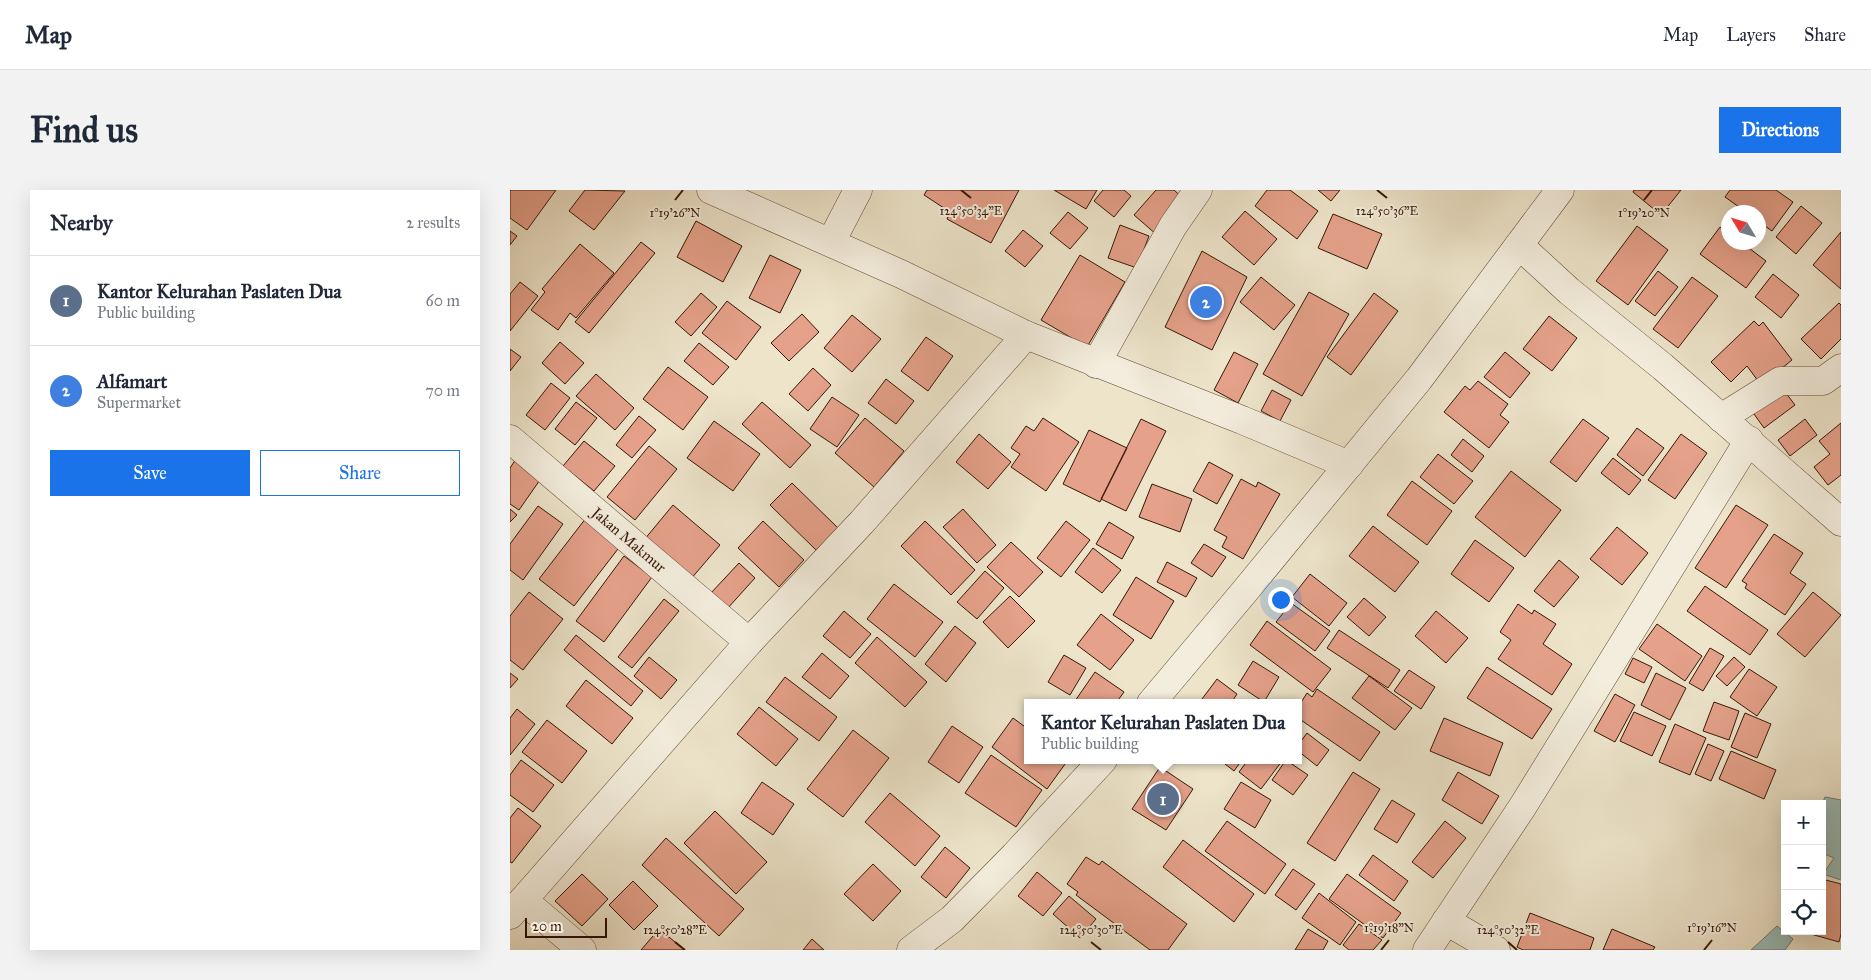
<!DOCTYPE html>
<html lang="en">
<head>
<meta charset="utf-8">
<style>
  body { margin:0; font-family:"IM FELL Great Primer",serif; background:#f2f2f3; color:#1f2937 }
  .controls { position:absolute; right:15px; bottom:15px; display:grid; overflow:hidden; border-radius:0px; box-shadow:0 5px 20px #0002 }
  .controls button { width:45px; height:45px; display:grid; place-items:center; padding:0; border:0; border-bottom:1px solid #e0e1e3; background:#fff; color:#1f2937; font:25px sans-serif }
  .compass { position:absolute; left:1211px; top:15px; width:45px; height:45px; border-radius:50%; background:#fff; box-shadow:0 5px 20px #0002; rotate:308deg }
  .scale { position:absolute; left:15px; bottom:12px; width:82px; box-sizing:border-box; padding-left:5px; border:2px solid #371705; border-top:0; font-size:14px; line-height:18px; white-space:nowrap; color:#371705; -webkit-text-stroke:4px #f3eddd; paint-order:stroke }
  .you { position:absolute; left:770px; top:409px; width:18px; height:18px; margin:-12px; border:4px solid #fff; border-radius:50%; background:#1a73e8; box-shadow:0 0 0 8px #1a73e833 }
  .badge { display:grid; place-items:center; width:32px; height:32px; border-radius:50%; background:#1a73e8; color:#fff; font-size:16px; font-weight:700 }
  .pin { position:absolute; translate:-50% -50%; border:2px solid #fff; box-shadow:0 1px 5px #0006 }
  .popup { position:absolute; left:514px; top:509px; width:278px; height:65px; box-sizing:border-box; display:grid; place-content:center; border-radius:0px; background:#fff; filter:drop-shadow(0 1px 4px #0005); font-size:16px; white-space:nowrap; color:#747a83 }
  .popup b { font-size:19px; color:#1f2937 }
  .popup::after { content:''; position:absolute; left:50%; top:100%; margin-left:-10px; border:10px solid transparent; border-top-color:#fff }
  .list { margin:0; padding:0; list-style:none }
  h2 { display:flex; justify-content:space-between; align-items:center; height:65px; margin:0; padding:0 20px; font-size:21px }
  h2 small { font-size:16px; font-weight:400; color:#747a83 }
  .list li { display:grid; grid-template-columns:32px 1fr auto; gap:15px; align-items:center; box-sizing:border-box; height:90px; padding:0 20px; border-top:1px solid #e0e1e3 }
  .list b { display:block; font-size:19px; white-space:nowrap }
  .list p { margin:0; font-size:16px; white-space:nowrap; color:#747a83 }
  .list em { font-size:16px; font-style:normal; color:#747a83 }
  .actions { display:flex; gap:10px; padding:15px 20px }
  .actions a { flex:1; padding:11px 0; border:1px solid #1a73e8; border-radius:0px; text-align:center; font-size:18px; color:#1a73e8 }
  .actions .main { background:#1a73e8; color:#fff }
  .icon { flex:none; width:28px; height:28px; fill:none; stroke:currentColor; stroke-width:2; stroke-linecap:round; stroke-linejoin:round }
  .map { position:relative; flex:none; width:1331px; height:760px; overflow:hidden; border-radius:0px }
  header { display:flex; align-items:center; gap:30px; box-sizing:border-box; height:70px; padding:0 25px; background:#fff; border-bottom:1px solid #e0e1e3 }
  header strong { font-size:24px }
  nav { display:flex; gap:28px; margin-inline-start:auto; font-size:18px }
  .intro { display:flex; align-items:center; justify-content:space-between; box-sizing:border-box; height:120px; padding:0 30px }
  h1 { margin:0; font-size:35px }
  .button { padding:12px 22px; border-radius:0px; background:#1a73e8; color:#fff; font-size:18px; font-weight:700 }
  main { display:flex; gap:30px; padding:0 30px }
  aside { flex:1; background:#fff; border-radius:0px; box-shadow:0 5px 20px #0002 }
  .map>svg:first-child { display:block }
</style>
</head>
<body>
<header>
<strong>Map</strong>
<nav><a>Map</a><a>Layers</a><a>Share</a></nav>
</header>
<div class="intro"><h1>Find us</h1><a class="button">Directions</a></div>
<main>
<aside>
<h2>Nearby<small>2 results</small></h2>
<ul class="list">
<li><span class="badge" style="background:#5c6f8a">1</span><div><b>Kantor Kelurahan Paslaten Dua</b><p>Public building</p></div><em>60 m</em></li>
<li><span class="badge" style="background:#3f7fe0">2</span><div><b>Alfamart</b><p>Supermarket</p></div><em>70 m</em></li>
</ul>
<div class="actions"><a class="main">Save</a><a>Share</a></div>
</aside>
<div class="map">
<svg width="1331" height="760" viewBox="0 0 1331 760">
  <rect width="100%" height="100%" fill="#ede4ca"/>
  <filter id="stains"><feTurbulence type="fractalNoise" baseFrequency=".004" numOctaves="4"/><feColorMatrix values="0 0 0 0 .2 0 0 0 0 .09 0 0 0 0 .02 0 0 0 .5 -.17"/></filter>
  <radialGradient id="worn" r=".72"><stop offset=".6" stop-color="#630" stop-opacity="0"/><stop offset="1" stop-color="#630" stop-opacity=".3"/></radialGradient>
  <path fill="#9abeba" stroke="#727b72" d="M 1315,607 L 1331,610 L 1331,690 L 1313,684 L 1324,668 L 1312,663 L 1312,614 Z
    M 1267,736 L 1283,749 L 1275,760 L 1241,760 Z"/>
  <path fill="#e5a18a" stroke="#371705" d="M 0,0 L 46,0 L 17,40 L 0,28 Z
    M 75,0 L 115,1 L 84,40 L 59,21 Z
    M 417,0 L 509,0 L 481,53 L 437,29 L 440,22 L 414,5 Z
    M 544,0 L 587,0 L 576,19 Z
    M 593,0 L 614,0 L 621,6 L 604,27 L 584,11 Z
    M 646,0 L 664,0 L 676,11 L 647,45 L 624,25 Z
    M 757,0 L 780,0 L 808,21 L 787,49 L 745,16 Z
    M 808,0 L 830,0 L 821,11 Z
    M 1124,0 L 1171,0 L 1151,25 L 1123,2 Z
    M 1220,0 L 1266,0 L 1283,12 L 1262,41 L 1248,31 L 1248,22 L 1236,22 L 1215,7 Z
    M 1291,16 L 1312,33 L 1286,64 L 1266,47 Z
    M 735,21 L 767,49 L 744,75 L 712,47 Z
    M 558,22 L 578,38 L 560,59 L 540,43 Z
    M 823,24 L 872,44 L 857,79 L 808,58 Z
    M 186,31 L 232,56 L 213,92 L 167,67 Z
    M 610,35 L 639,46 L 627,78 L 598,68 Z
    M 1127,36 L 1158,60 L 1118,115 L 1086,91 Z
    M 1210,37 L 1218,43 L 1218,52 L 1231,52 L 1256,71 L 1236,98 L 1190,64 Z
    M 513,40 L 533,56 L 515,77 L 495,61 Z
    M 0,41 L 7,46 L 0,55 Z
    M 1331,42 L 1331,99 L 1303,75 Z
    M 131,52 L 145,63 L 79,143 L 65,132 Z
    M 70,54 L 104,83 L 66,128 L 60,123 L 48,140 L 21,120 L 35,102 L 32,99 Z
    M 692,61 L 737,87 L 702,160 L 655,137 Z
    M 260,65 L 291,80 L 270,123 L 239,108 Z
    M 570,65 L 615,92 L 577,157 L 531,130 Z
    M 1148,81 L 1168,97 L 1145,126 L 1125,111 Z
    M 1263,84 L 1289,105 L 1271,128 L 1245,107 Z
    M 751,87 L 785,115 L 764,140 L 730,112 Z
    M 1182,87 L 1208,106 L 1168,158 L 1143,139 Z
    M 10,92 L 28,106 L 0,141 L 0,104 Z
    M 799,102 L 839,124 L 792,206 L 753,184 Z
    M 191,103 L 207,117 L 181,146 L 165,132 Z
    M 864,103 L 888,121 L 841,185 L 817,167 Z
    M 217,111 L 251,137 L 226,170 L 192,143 Z
    M 1329,113 L 1331,115 L 1331,149 L 1311,169 L 1291,149 Z
    M 292,124 L 309,142 L 279,171 L 261,153 Z
    M 342,125 L 371,149 L 342,182 L 314,158 Z
    M 1039,126 L 1067,148 L 1042,181 L 1013,159 Z
    M 1244,131 L 1249,136 L 1253,132 L 1282,170 L 1251,195 L 1237,176 L 1221,192 L 1201,172 Z
    M 416,147 L 443,166 L 418,201 L 391,181 Z
    M 50,152 L 74,173 L 55,194 L 32,173 Z
    M 189,153 L 219,177 L 203,195 L 174,171 Z
    M 0,159 L 11,167 L 0,181 Z
    M 724,162 L 748,174 L 728,213 L 704,200 Z
    M 995,162 L 1020,183 L 1000,208 L 974,187 Z
    M 158,177 L 198,207 L 173,240 L 133,209 Z
    M 303,178 L 321,195 L 298,221 L 279,204 Z
    M 86,184 L 124,218 L 105,240 L 66,206 Z
    M 376,189 L 404,211 L 386,234 L 358,213 Z
    M 968,191 L 998,214 L 990,225 L 999,232 L 979,258 L 934,222 L 955,196 L 960,200 Z
    M 41,193 L 60,208 L 35,240 L 16,225 Z
    M 1270,195 L 1285,215 L 1254,238 L 1239,217 Z
    M 762,200 L 781,210 L 770,231 L 751,221 Z
    M 322,207 L 349,225 L 327,257 L 300,239 Z
    M 66,212 L 87,228 L 65,255 L 45,239 Z
    M 252,212 L 301,255 L 280,278 L 232,234 Z
    M 129,226 L 146,240 L 122,268 L 106,255 Z
    M 355,228 L 394,261 L 364,297 L 325,263 Z
    M 533,228 L 569,252 L 536,301 L 501,277 L 510,264 L 501,258 L 516,236 L 524,241 Z
    M 631,229 L 656,241 L 616,321 L 591,309 Z
    M 1073,229 L 1099,248 L 1066,292 L 1040,272 Z
    M 1295,229 L 1307,245 L 1280,266 L 1268,250 Z
    M 204,231 L 250,264 L 223,301 L 177,268 Z
    M 1331,233 L 1331,285 L 1318,295 L 1304,277 L 1320,264 L 1309,251 Z
    M 1127,238 L 1154,258 L 1133,286 L 1107,265 Z
    M 579,240 L 617,258 L 590,312 L 553,294 Z
    M 469,244 L 501,272 L 478,299 L 446,272 Z
    M 1171,244 L 1197,263 L 1165,309 L 1138,290 Z
    M 953,249 L 974,266 L 962,282 L 941,265 Z
    M 74,251 L 105,276 L 84,301 L 53,276 Z
    M 139,256 L 167,279 L 125,330 L 97,307 Z
    M 928,264 L 963,291 L 944,314 L 910,287 Z
    M 1103,268 L 1131,290 L 1119,305 L 1091,283 Z
    M 6,269 L 32,287 L 9,320 L 0,314 L 0,278 Z
    M 699,272 L 723,285 L 707,314 L 683,301 Z
    M 1001,281 L 1051,320 L 1015,367 L 965,327 Z
    M 731,289 L 746,297 L 748,292 L 770,304 L 733,369 L 712,357 L 717,347 L 704,340 Z
    M 902,291 L 942,321 L 917,355 L 877,325 Z
    M 282,293 L 328,338 L 306,360 L 260,315 Z
    M 642,294 L 682,309 L 670,342 L 629,327 Z
    M 163,315 L 210,355 L 180,390 L 134,350 Z
    M 1226,315 L 1258,335 L 1216,398 L 1185,378 Z
    M 28,316 L 53,334 L 13,390 L 0,380 L 0,354 Z
    M 0,319 L 7,325 L 0,332 Z
    M 453,319 L 486,355 L 467,373 L 433,337 Z
    M 76,328 L 111,355 L 64,416 L 29,389 Z
    M 253,331 L 294,370 L 269,397 L 228,358 Z
    M 415,331 L 465,380 L 441,405 L 391,356 Z
    M 556,331 L 580,350 L 551,387 L 527,368 Z
    M 599,332 L 624,347 L 612,369 L 586,354 Z
    M 863,336 L 909,372 L 885,402 L 839,366 Z
    M 1107,337 L 1138,363 L 1112,395 L 1080,369 Z
    M 1264,344 L 1293,363 L 1280,383 L 1296,394 L 1275,425 L 1235,398 L 1237,394 L 1232,391 Z
    M 965,350 L 1004,378 L 979,412 L 941,384 Z
    M 501,352 L 533,382 L 509,407 L 477,377 Z
    M 694,354 L 716,367 L 702,387 L 681,373 Z
    M 583,358 L 611,380 L 592,403 L 565,382 Z
    M 114,366 L 142,387 L 94,452 L 66,431 Z
    M 1049,370 L 1069,387 L 1044,417 L 1024,401 Z
    M 657,372 L 687,388 L 676,407 L 647,392 Z
    M 229,373 L 245,388 L 217,419 L 200,404 Z
    M 475,381 L 494,398 L 467,429 L 447,412 Z
    M 800,384 L 837,413 L 819,436 L 782,407 Z
    M 626,387 L 664,411 L 641,449 L 603,425 Z
    M 384,394 L 433,432 L 405,467 L 357,429 Z
    M 1195,396 L 1258,440 L 1240,465 L 1177,421 Z
    M 19,402 L 53,429 L 13,480 L 0,470 L 0,426 Z
    M 1303,402 L 1331,425 L 1295,467 L 1267,444 Z
    M 500,406 L 525,431 L 498,458 L 473,432 Z
    M 854,408 L 876,427 L 859,446 L 837,427 Z
    M 154,409 L 169,421 L 122,478 L 108,467 Z
    M 781,413 L 820,441 L 805,461 L 766,432 Z
    M 1008,414 L 1022,424 L 1024,420 L 1046,434 L 1033,454 L 1062,474 L 1042,505 L 988,469 L 1001,450 L 990,442 Z
    M 334,421 L 361,444 L 340,468 L 313,446 Z
    M 926,421 L 958,448 L 936,473 L 905,446 Z
    M 591,424 L 624,450 L 600,480 L 567,455 Z
    M 757,431 L 821,479 L 803,502 L 740,455 Z
    M 1147,434 L 1192,466 L 1175,491 L 1129,459 Z
    M 445,436 L 466,453 L 436,492 L 415,474 Z
    M 829,440 L 890,480 L 878,498 L 817,458 Z
    M 66,445 L 133,501 L 121,516 L 54,460 Z
    M 367,447 L 417,492 L 395,517 L 345,473 Z
    M 1200,458 L 1214,466 L 1193,501 L 1179,493 Z
    M 312,463 L 339,486 L 320,509 L 292,487 Z
    M 554,465 L 576,478 L 560,505 L 538,492 Z
    M 139,467 L 167,490 L 151,509 L 124,486 Z
    M 1224,467 L 1235,477 L 1217,496 L 1206,486 Z
    M 1123,468 L 1142,477 L 1134,493 L 1115,484 Z
    M 743,471 L 769,487 L 754,512 L 728,495 Z
    M 977,477 L 1042,519 L 1022,549 L 957,508 Z
    M 1239,479 L 1267,497 L 1247,526 L 1220,507 Z
    M 899,480 L 925,497 L 911,519 L 884,501 Z
    M 585,482 L 614,502 L 606,513 L 567,513 L 565,511 Z
    M 0,483 L 8,489 L 0,498 Z
    M 1146,483 L 1176,498 L 1160,530 L 1131,515 Z
    M 859,486 L 902,518 L 885,540 L 842,508 Z
    M 275,487 L 327,527 L 309,551 L 256,512 Z
    M 707,489 L 727,504 L 721,513 L 689,513 Z
    M 76,490 L 123,528 L 102,554 L 56,516 Z
    M 807,499 L 870,542 L 850,571 L 788,528 L 788,517 L 797,503 L 802,507 Z
    M 1105,504 L 1125,515 L 1105,552 L 1084,541 Z
    M 1204,512 L 1229,521 L 1219,550 L 1193,541 Z
    M 249,517 L 288,549 L 266,576 L 227,544 Z
    M 7,519 L 25,534 L 0,565 L 0,528 Z
    M 1124,522 L 1156,536 L 1142,566 L 1110,551 Z
    M 1235,523 L 1261,534 L 1247,568 L 1221,557 Z
    M 503,528 L 518,539 L 518,570 L 558,570 L 537,599 L 482,557 Z
    M 934,528 L 993,553 L 980,586 L 920,561 Z
    M 37,530 L 77,561 L 52,593 L 12,562 Z
    M 1165,534 L 1196,548 L 1180,585 L 1149,572 Z
    M 442,536 L 473,557 L 449,593 L 418,572 Z
    M 343,540 L 379,568 L 333,627 L 297,599 Z
    M 797,543 L 819,560 L 807,576 L 788,561 L 788,555 Z
    M 1198,554 L 1214,561 L 1201,591 L 1185,584 Z
    M 1221,561 L 1266,580 L 1254,609 L 1209,589 Z
    M 481,565 L 532,600 L 506,637 L 455,603 Z
    M 11,570 L 44,595 L 23,622 L 0,605 L 0,585 Z
    M 710,570 L 732,570 L 724,581 Z
    M 738,570 L 772,570 L 772,571 L 751,599 L 729,582 Z
    M 776,570 L 798,585 L 783,605 L 762,590 Z
    M 650,577 L 683,599 L 656,640 L 622,619 Z
    M 843,582 L 870,599 L 825,671 L 797,653 Z
    M 948,582 L 989,606 L 972,634 L 932,610 Z
    M 252,592 L 284,614 L 263,645 L 231,623 Z
    M 731,592 L 761,610 L 745,638 L 714,619 Z
    M 380,603 L 430,646 L 405,676 L 355,632 Z
    M 882,610 L 905,624 L 887,653 L 864,639 Z
    M 8,618 L 31,636 L 2,673 L 0,672 L 0,628 Z
    M 205,621 L 257,672 L 226,704 L 174,653 Z
    M 717,631 L 776,674 L 755,704 L 695,661 Z
    M 935,631 L 956,648 L 923,688 L 902,672 Z
    M 156,648 L 234,719 L 209,746 L 132,675 Z
    M 673,650 L 744,704 L 724,732 L 653,677 Z
    M 435,657 L 460,678 L 436,708 L 411,687 Z
    M 863,665 L 898,691 L 884,711 L 849,685 Z
    M 576,667 L 589,675 L 592,671 L 677,734 L 658,760 L 640,760 L 566,705 L 568,702 L 557,694 Z
    M 363,674 L 391,701 L 363,731 L 334,704 Z
    M 783,679 L 805,694 L 786,720 L 765,705 Z
    M 527,682 L 552,703 L 533,726 L 508,706 Z
    M 72,684 L 98,709 L 72,736 L 45,711 Z
    M 837,684 L 891,723 L 873,748 L 819,709 Z
    M 1312,689 L 1331,694 L 1331,744 L 1329,752 L 1290,741 L 1312,741 Z
    M 123,691 L 148,716 L 124,740 L 99,715 Z
    M 809,703 L 846,732 L 830,755 L 792,728 Z
    M 559,706 L 586,729 L 570,748 L 543,724 Z
    M 1020,723 L 1084,748 L 1080,760 L 1013,760 L 1007,757 Z
    M 849,734 L 872,750 L 863,760 L 839,760 L 833,755 Z
    M 149,739 L 175,760 L 131,760 Z
    M 798,739 L 818,751 L 813,760 L 785,760 Z
    M 1102,739 L 1145,757 L 1143,760 L 1093,760 Z
    M 302,749 L 314,760 L 293,760 Z"/>
  <g fill="none" stroke-linecap="round" stroke-linejoin="round">
    <g stroke="#644a36" stroke-width="29">
      <g id="minor">
        <path d="M 201,0 L 391,84 L 516,145 L 732,230 L 839,275"/>
        <path d="M 321,52 L 348,0"/>
        <path d="M 1009,55 L 1059,101 L 1153,177 L 1331,332"/>
        <path d="M 586,174 L 663,36 L 688,0"/>
        <path d="M 1211,228 L 1270,191 L 1313,191 L 1331,178"/>
        <path id="s1" d="M 0,249 L 239,452"/>
        <path d="M 641,513 L 735,401 L 909,189 L 1050,0"/>
        <path d="M 13,710 L 72,760"/>
        <path d="M 0,725 L 239,452 L 352,332 L 516,145"/>
        <path d="M 936,731 L 986,760"/>
        <path d="M 401,760 L 442,729 L 504,666 L 593,570"/>
        <path d="M 917,760 L 1013,616 L 1239,250"/>
      </g>
    </g>
    <use href="#minor" stroke="#f3eddd" stroke-width="28"/>
  </g>
  <path fill="none" stroke="#371705" stroke-width="2" d="M 451,0 L 461,8M 867,0 L 877,8M 165,10 L 173,0M 1134,10 L 1142,0M 165,752 L 175,760M 581,752 L 591,760M 998,752 L 1007,760M 871,760 L 879,750M 1194,760 L 1202,750"/>
  <g text-anchor="middle" dominant-baseline="central" stroke-width="4" stroke-linejoin="round" paint-order="stroke">
    <g font-size="15" fill="#371705" stroke="#f3eddd">
      <text stroke="none"><textPath href="#s1" startOffset="156">Jakan Makmur</textPath></text>
    </g>
  </g>
  <g font-size="12" text-anchor="middle" fill="#371705" stroke="#f3eddd" stroke-width="4" stroke-linejoin="round" paint-order="stroke">
    <text x="461" y="25">124°50'34"E</text>
    <text x="877" y="25">124°50'36"E</text>
    <text x="165" y="27">1°19'26"N</text>
    <text x="1134" y="27">1°19'20"N</text>
    <text x="879" y="742">1°19'18"N</text>
    <text x="1202" y="742">1°19'16"N</text>
    <text x="165" y="744">124°50'28"E</text>
    <text x="581" y="744">124°50'30"E</text>
    <text x="998" y="744">124°50'32"E</text>
  </g>
  <rect width="100%" height="100%" filter="url(#stains)"/>
  <rect width="100%" height="100%" fill="url(#worn)"/>
</svg>
<div class="controls">
<button>+</button>
<button>−</button>
<button><svg class="icon" aria-label="locate" viewBox="0 0 24 24"><circle cx="12" cy="12" r="6"/><path d="M12 2v4M12 18v4M2 12h4M18 12h4"/></svg></button>
</div>
<svg class="compass" viewBox="-18 -18 36 36"><path d="M0-13l5 13h-10z" fill="#e53935"/><path d="M0 13l5-13h-10z" fill="#747a83"/></svg>
<div class="scale">20 m</div>
<div class="you"></div>
<div class="pin badge" style="left:653px;top:609px;background:#5c6f8a">1</div>
<div class="popup"><b>Kantor Kelurahan Paslaten Dua</b>Public building</div>
<div class="pin badge" style="left:696px;top:112px;background:#3f7fe0">2</div>
</div>
</main>
</body>
</html>
